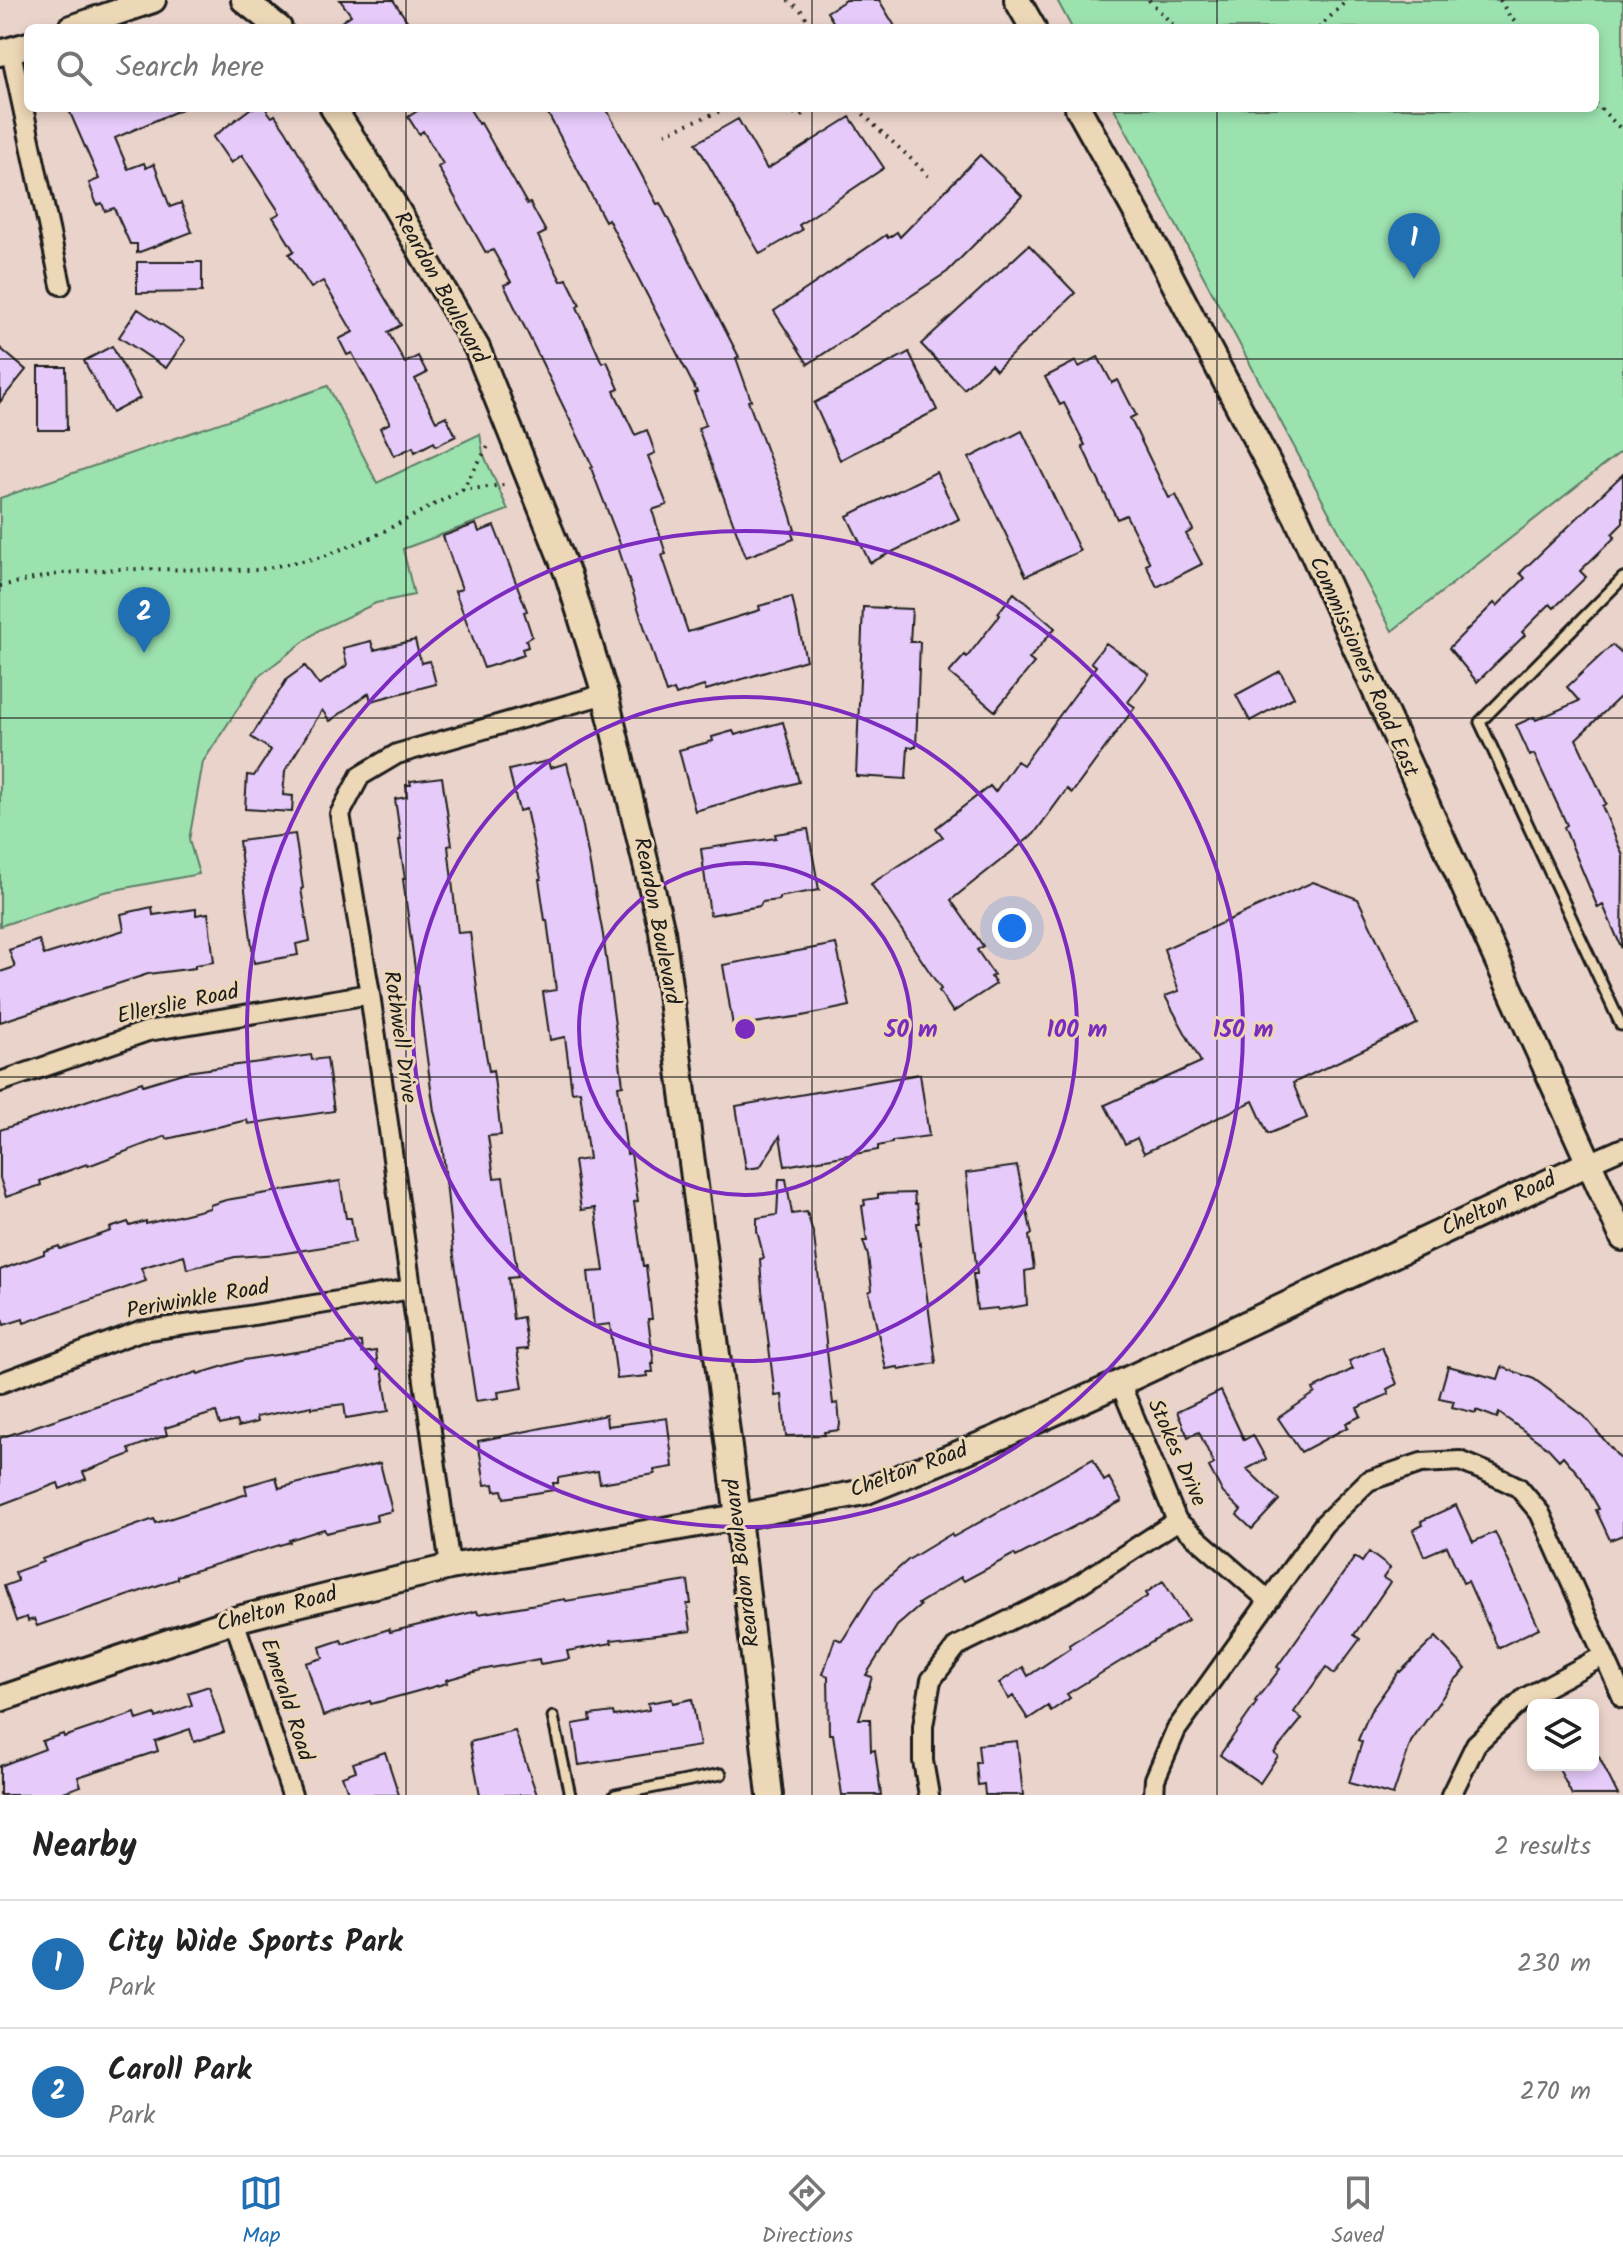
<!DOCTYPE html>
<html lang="en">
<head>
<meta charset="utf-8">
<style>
  body { margin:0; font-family:Kalam,sans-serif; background:#f2f2f2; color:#222 }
  .controls { position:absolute; right:24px; bottom:24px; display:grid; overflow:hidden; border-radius:12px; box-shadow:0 4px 12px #0003 }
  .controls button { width:72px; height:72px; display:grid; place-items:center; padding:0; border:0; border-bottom:2px solid #e0e0e0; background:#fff; color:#222; font:40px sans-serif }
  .you { position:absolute; left:1012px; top:928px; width:28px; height:28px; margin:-20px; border:6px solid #fff; border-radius:50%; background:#1a73e8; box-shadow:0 0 0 12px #1a73e833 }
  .badge { display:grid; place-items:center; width:52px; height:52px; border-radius:50%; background:#1f6fb2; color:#fff; font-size:26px; font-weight:700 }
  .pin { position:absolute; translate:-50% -66px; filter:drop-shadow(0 2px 4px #0008) }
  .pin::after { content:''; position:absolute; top:42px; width:28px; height:24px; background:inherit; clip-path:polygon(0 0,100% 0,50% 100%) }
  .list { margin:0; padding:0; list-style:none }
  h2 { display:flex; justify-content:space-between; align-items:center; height:104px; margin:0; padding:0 32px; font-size:34px }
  h2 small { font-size:26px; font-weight:400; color:#767676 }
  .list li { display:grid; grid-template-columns:52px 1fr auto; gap:24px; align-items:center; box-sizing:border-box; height:128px; padding:0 32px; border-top:2px solid #e0e0e0 }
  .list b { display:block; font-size:30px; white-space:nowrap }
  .list p { margin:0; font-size:26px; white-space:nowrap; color:#767676 }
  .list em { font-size:26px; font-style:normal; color:#767676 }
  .icon { flex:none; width:44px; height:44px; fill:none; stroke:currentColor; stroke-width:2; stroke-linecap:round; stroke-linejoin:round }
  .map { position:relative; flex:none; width:1623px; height:1795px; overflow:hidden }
  .search { position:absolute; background:#fff; box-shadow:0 4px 12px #0003; left:24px; right:24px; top:24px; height:88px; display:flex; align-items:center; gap:20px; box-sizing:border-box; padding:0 28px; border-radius:12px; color:#767676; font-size:30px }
  .sheet { height:360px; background:#fff }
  nav { display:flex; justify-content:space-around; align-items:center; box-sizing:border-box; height:112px; border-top:2px solid #e0e0e0; background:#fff; font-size:22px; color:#767676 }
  nav a { display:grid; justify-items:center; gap:4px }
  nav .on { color:#1f6fb2 }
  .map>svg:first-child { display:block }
</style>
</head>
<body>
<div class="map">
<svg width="1623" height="1795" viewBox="0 0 1623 1795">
  <rect width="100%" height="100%" fill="#ead3ca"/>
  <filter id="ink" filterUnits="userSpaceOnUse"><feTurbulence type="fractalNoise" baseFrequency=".0125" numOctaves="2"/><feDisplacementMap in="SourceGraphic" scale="16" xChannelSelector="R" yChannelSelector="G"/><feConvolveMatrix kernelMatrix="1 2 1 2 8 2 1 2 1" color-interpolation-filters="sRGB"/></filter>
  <g filter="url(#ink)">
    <path fill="#9ce2af" stroke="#5c7f66" stroke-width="2" d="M 1057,0 L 1623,0 L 1623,450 L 1392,631 L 1114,108 L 1595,108 L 1595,28 L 1072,28 Z
      M 328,386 L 377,483 L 480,434 L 483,453 L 508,510 L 403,549 L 414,595 L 376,603 L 319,630 L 259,676 L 203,762 L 189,840 L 199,874 L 104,892 L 0,926 L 0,498 Z"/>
    <path fill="#e6cbfa" stroke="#1c1c1c" stroke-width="2" d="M 340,0 L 393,0 L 412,28 L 333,28 L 351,15 Z
      M 846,0 L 879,0 L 896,28 L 837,28 L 827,12 Z
      M 68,108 L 184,108 L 115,138 L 128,169 L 144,163 L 146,168 L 154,164 L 170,207 L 181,203 L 192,232 L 137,253 L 137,244 L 130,244 L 114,208 L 105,211 L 102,203 L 97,205 L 89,183 L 99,179 Z
      M 251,108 L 265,108 L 272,117 L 275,115 L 286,131 L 401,325 L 388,332 L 405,363 L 418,356 L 427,373 L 415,379 L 436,421 L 446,416 L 456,436 L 436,446 L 434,442 L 415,452 L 413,447 L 394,456 L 380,428 L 390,423 L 352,353 L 347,355 L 339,339 L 353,332 L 323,281 L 311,288 L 289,254 L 294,251 L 273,217 L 280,213 L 242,155 L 231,163 L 213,137 Z
      M 422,108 L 469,108 L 479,124 L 481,123 L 527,204 L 530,203 L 546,232 L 538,236 L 561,281 L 567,279 L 580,305 L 577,307 L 602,363 L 607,361 L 619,389 L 614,391 L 635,435 L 647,430 L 655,453 L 648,456 L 667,505 L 652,510 L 666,554 L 662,555 L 688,632 L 760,610 L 759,606 L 792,597 L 806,660 L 706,690 L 704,686 L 676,695 L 674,690 L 666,693 L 618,547 L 621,546 L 591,468 L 593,467 L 504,285 L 511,282 L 493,250 L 486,253 L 438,167 L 443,164 L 423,131 L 419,134 L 408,117 Z
      M 545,108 L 606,108 L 657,204 L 660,203 L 739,357 L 736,358 L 751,400 L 748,401 L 788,507 L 795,530 L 791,531 L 794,539 L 746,557 L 698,428 L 706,425 L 694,393 L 697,392 L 608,219 L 605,221 Z
      M 850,117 L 884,168 L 799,225 L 802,230 L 760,254 L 696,143 L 738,119 L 767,169 Z
      M 980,155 L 1022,196 L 947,272 L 808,364 L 774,311 L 886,235 L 888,238 L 897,232 L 900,237 Z
      M 1029,245 L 1075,293 L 996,370 L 991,364 L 964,389 L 921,344 Z
      M 137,262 L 202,262 L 202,292 L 137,293 Z
      M 138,309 L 185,340 L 166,368 L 119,337 Z
      M 112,346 L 140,398 L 112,413 L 84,361 Z
      M 0,348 L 26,370 L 0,402 Z
      M 909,352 L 937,410 L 840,460 L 814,403 Z
      M 1098,357 L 1112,383 L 1118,380 L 1136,415 L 1130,418 L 1169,498 L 1176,495 L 1193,530 L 1186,534 L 1202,564 L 1157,587 L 1146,565 L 1150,563 L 1126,515 L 1117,519 L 1082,446 L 1085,445 L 1064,403 L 1060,405 L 1045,377 L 1076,361 L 1079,367 Z
      M 38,367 L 66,367 L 67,430 L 38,430 Z
      M 1022,431 L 1080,551 L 1026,576 L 969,458 Z
      M 936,472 L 959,519 L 870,563 L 847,516 Z
      M 1623,474 L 1623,523 L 1612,534 L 1615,537 L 1580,571 L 1586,577 L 1554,608 L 1550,604 L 1522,632 L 1525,635 L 1477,682 L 1449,648 L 1494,603 L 1497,606 L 1525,578 L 1520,573 Z
      M 476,524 L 479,532 L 494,526 L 527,611 L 524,612 L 532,636 L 526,640 L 528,647 L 522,649 L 524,655 L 484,668 L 455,591 L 462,589 L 443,536 Z
      M 1014,593 L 1055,628 L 1029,659 L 1034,663 L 995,711 L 949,673 L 965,655 L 967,657 L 1000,615 L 998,613 Z
      M 863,607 L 912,609 L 910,642 L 920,642 L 916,747 L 908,747 L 906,779 L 856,776 Z
      M 415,640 L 421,663 L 430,661 L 436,684 L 371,701 L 369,693 L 330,721 L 322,710 L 285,771 L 283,795 L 293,796 L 292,812 L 245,809 L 247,775 L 254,776 L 271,750 L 251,737 L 287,679 L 305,666 L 319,685 L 347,665 L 343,648 L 371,641 L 374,650 Z
      M 1106,643 L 1149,674 L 1128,702 L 1135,707 L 1072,793 L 1067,789 L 1034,834 L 951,900 L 983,946 L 977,950 L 994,975 L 991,977 L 996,984 L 953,1012 L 939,991 L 941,989 L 871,884 L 943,837 L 936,828 L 990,786 L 995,792 L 1017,761 L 1023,765 L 1096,666 L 1091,662 Z
      M 1612,645 L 1623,655 L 1623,694 L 1576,739 L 1606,804 L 1602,806 L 1623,856 L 1622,949 L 1603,905 L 1598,908 L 1564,827 L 1567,825 L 1534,754 L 1530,756 L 1516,725 L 1534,717 L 1536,720 L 1579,701 L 1567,687 Z
      M 1280,671 L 1294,697 L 1250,721 L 1236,695 Z
      M 783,722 L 799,782 L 695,811 L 679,750 L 713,741 L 712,737 L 733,731 L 735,735 Z
      M 548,761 L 550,768 L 567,763 L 583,827 L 603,935 L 623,1085 L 618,1086 L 627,1154 L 631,1153 L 638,1201 L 634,1202 L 643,1266 L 646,1266 L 652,1319 L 648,1319 L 654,1364 L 652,1364 L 653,1372 L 647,1372 L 648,1376 L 617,1379 L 610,1324 L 594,1326 L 588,1272 L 604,1271 L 595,1208 L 581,1210 L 574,1161 L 589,1159 L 580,1091 L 572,1092 L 565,1037 L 550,1040 L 543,992 L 556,990 L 547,920 L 545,920 L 539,879 L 541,879 L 526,809 L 519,811 L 509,770 Z
      M 442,777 L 452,845 L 448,846 L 458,933 L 470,932 L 483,1037 L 489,1071 L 493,1070 L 497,1102 L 501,1135 L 488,1136 L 494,1178 L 503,1177 L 518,1277 L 508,1278 L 513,1319 L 523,1317 L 528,1349 L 517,1350 L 523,1388 L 498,1392 L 499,1398 L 476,1401 L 453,1250 L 442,1142 L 434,1111 L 403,879 L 405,879 L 399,840 L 401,840 L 395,799 L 407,797 L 406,785 L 411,785 L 410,781 Z
      M 808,829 L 819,890 L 779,897 L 779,900 L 762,902 L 760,906 L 710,915 L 701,849 L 776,838 L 775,834 Z
      M 295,834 L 303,888 L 301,889 L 310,941 L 296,944 L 298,955 L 254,963 L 239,841 Z
      M 1313,882 L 1358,899 L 1417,1024 L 1293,1083 L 1307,1118 L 1268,1134 L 1253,1101 L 1144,1153 L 1137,1138 L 1125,1144 L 1105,1105 L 1201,1062 L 1165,996 L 1179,991 L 1164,949 Z
      M 152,907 L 153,915 L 196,909 L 196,915 L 208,913 L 214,962 L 195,965 L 195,968 L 148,974 L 0,1022 L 0,972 L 15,967 L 9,950 L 39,940 L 44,955 L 124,930 L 121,914 Z
      M 836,944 L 850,1006 L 802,1016 L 733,1026 L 723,965 Z
      M 311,1055 L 312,1060 L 327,1058 L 334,1111 L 248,1124 L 247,1120 L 167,1139 L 166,1136 L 88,1166 L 87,1164 L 40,1181 L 41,1185 L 6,1197 L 0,1178 L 0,1130 L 142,1082 L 143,1085 L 186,1072 Z
      M 920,1074 L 929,1136 L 892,1141 L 892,1143 L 878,1146 L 878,1150 L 785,1166 L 780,1136 L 760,1167 L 746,1169 L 736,1106 Z
      M 1017,1166 L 1032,1234 L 1029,1236 L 1034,1269 L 1025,1271 L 1027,1305 L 998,1310 L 997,1308 L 977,1310 L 973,1274 L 977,1274 L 966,1173 Z
      M 779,1179 L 786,1179 L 792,1214 L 807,1212 L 814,1236 L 833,1404 L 838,1403 L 840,1424 L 839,1430 L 824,1432 L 825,1435 L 786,1436 L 782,1395 L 775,1396 L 762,1290 L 760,1259 L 764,1258 L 757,1231 L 757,1218 L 777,1215 Z
      M 340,1181 L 346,1218 L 351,1218 L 355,1242 L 279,1254 L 235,1257 L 187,1269 L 184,1255 L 141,1268 L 146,1281 L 24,1323 L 23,1319 L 4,1325 L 0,1313 L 0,1270 L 44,1254 L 44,1251 L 59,1246 L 60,1249 L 111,1231 L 110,1228 L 128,1222 L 130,1226 L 146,1221 L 146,1224 L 210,1208 L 210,1205 L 226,1200 Z
      M 914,1193 L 915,1204 L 917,1204 L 920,1223 L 917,1223 L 936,1363 L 899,1370 L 898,1367 L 886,1369 L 869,1292 L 872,1290 L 868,1256 L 863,1241 L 867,1241 L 862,1206 L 865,1205 L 864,1200 L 878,1198 L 878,1194 Z
      M 361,1342 L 362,1353 L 376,1351 L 378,1369 L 382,1368 L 389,1411 L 346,1418 L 344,1404 L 312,1408 L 312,1406 L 256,1417 L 257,1422 L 238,1427 L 236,1421 L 220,1425 L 216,1412 L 165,1428 L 167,1435 L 129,1449 L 131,1454 L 83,1472 L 86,1479 L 60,1489 L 58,1483 L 0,1505 L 0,1438 L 197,1372 L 198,1374 L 244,1360 Z
      M 1382,1347 L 1397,1384 L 1387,1389 L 1389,1394 L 1357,1408 L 1361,1416 L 1346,1423 L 1348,1427 L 1301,1452 L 1278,1418 L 1315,1393 L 1313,1389 L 1353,1369 L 1349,1361 Z
      M 1448,1366 L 1498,1379 L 1502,1367 L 1534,1379 L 1584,1416 L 1623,1462 L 1623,1535 L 1610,1540 L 1596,1510 L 1599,1509 L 1581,1477 L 1563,1456 L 1559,1460 L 1548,1448 L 1499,1413 L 1497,1418 L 1476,1410 L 1476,1413 L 1452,1407 L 1454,1401 L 1439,1398 Z
      M 1221,1391 L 1244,1440 L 1253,1435 L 1266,1459 L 1247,1469 L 1279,1500 L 1252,1529 L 1237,1515 L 1241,1510 L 1223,1493 L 1209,1467 L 1214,1464 L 1199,1432 L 1188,1437 L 1177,1412 Z
      M 606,1415 L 607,1426 L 667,1418 L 673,1467 L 654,1470 L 655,1474 L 600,1483 L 598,1471 L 558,1478 L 558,1483 L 553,1483 L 554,1490 L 504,1498 L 502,1490 L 495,1491 L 494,1484 L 485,1485 L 478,1441 Z
      M 1093,1459 L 1104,1481 L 1109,1478 L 1122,1501 L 1016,1557 L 1014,1554 L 964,1581 L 961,1577 L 918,1604 L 920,1606 L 897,1626 L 866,1675 L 872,1677 L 859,1719 L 870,1719 L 871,1751 L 875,1750 L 881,1795 L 842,1795 L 833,1734 L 829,1734 L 828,1676 L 823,1674 L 835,1638 L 842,1641 L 875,1589 L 908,1560 L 951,1534 L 953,1537 Z
      M 380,1463 L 392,1511 L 376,1515 L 377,1521 L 326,1533 L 324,1529 L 289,1540 L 290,1542 L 177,1576 L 177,1579 L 37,1626 L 34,1619 L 28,1621 L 27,1617 L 16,1621 L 4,1586 L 18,1581 L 15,1572 L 43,1562 L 42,1559 L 154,1519 L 156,1523 L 247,1494 L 245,1486 L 276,1477 L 279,1488 Z
      M 1456,1505 L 1473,1542 L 1495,1532 L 1539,1628 L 1498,1648 L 1468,1581 L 1463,1583 L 1447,1546 L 1424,1556 L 1413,1530 L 1423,1525 L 1421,1521 Z
      M 1369,1552 L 1390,1568 L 1383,1578 L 1390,1582 L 1354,1635 L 1360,1639 L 1334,1674 L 1326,1667 L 1294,1712 L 1302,1719 L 1274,1753 L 1278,1756 L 1260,1783 L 1220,1755 L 1257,1702 L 1255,1701 L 1280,1669 L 1277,1667 L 1355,1557 L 1362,1562 Z
      M 688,1581 L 691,1604 L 687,1604 L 691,1631 L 611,1640 L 612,1643 L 567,1651 L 569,1659 L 540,1664 L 539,1659 L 481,1670 L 446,1680 L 447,1683 L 371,1704 L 370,1701 L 323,1716 L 306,1663 L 323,1658 L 320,1647 L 341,1640 L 343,1644 L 389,1629 L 390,1632 L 477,1611 L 478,1614 L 565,1599 L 566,1601 Z
      M 1163,1581 L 1188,1620 L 1067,1694 L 1070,1698 L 1051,1711 L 1048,1706 L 1028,1719 L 1013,1696 L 1009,1699 L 999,1683 L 1023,1667 L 1028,1676 L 1070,1648 L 1069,1645 L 1075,1641 L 1148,1596 L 1146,1593 Z
      M 1436,1637 L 1466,1669 L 1453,1682 L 1411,1742 L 1393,1795 L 1349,1783 L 1362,1742 L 1358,1740 L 1370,1712 L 1399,1671 L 1400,1672 Z
      M 209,1686 L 224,1732 L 194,1742 L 190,1729 L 155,1741 L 158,1751 L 78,1777 L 81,1786 L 55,1795 L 0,1795 L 0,1766 L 45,1749 L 42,1741 L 63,1734 L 64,1737 L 135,1713 L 137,1720 L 155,1714 L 156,1718 L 192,1705 L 188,1693 Z
      M 672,1699 L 673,1703 L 692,1699 L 700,1746 L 579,1765 L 573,1724 L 591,1721 L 590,1715 L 613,1712 L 614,1716 L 649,1710 L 648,1703 Z
      M 515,1731 L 537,1795 L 480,1795 L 470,1742 Z
      M 1017,1741 L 1023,1795 L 985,1795 L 984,1784 L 978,1785 L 976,1763 L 980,1763 L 978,1745 Z
      M 385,1752 L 399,1795 L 349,1795 L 342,1776 L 356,1771 L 353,1763 Z
      M 1599,1757 L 1618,1795 L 1572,1795 L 1557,1765 L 1593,1765 L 1593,1760 Z"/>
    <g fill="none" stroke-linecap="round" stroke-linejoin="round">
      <g stroke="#1c1c1c" stroke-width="15">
        <path id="lane" d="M 1621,1025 L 1480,722 L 1623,578
          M 553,1717 L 570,1795
          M 615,1795 L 721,1774"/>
      </g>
      <g stroke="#1c1c1c" stroke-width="24">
        <path id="street" d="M 11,52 L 61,285
          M 0,1082 L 148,1031 L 370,994
          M 1589,1163 L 1623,1148
          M 0,1383 L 140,1331 L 223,1320 L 411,1289
          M 1120,1383 L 1177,1521 L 1268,1600
          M 450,1567 L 370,994 L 340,814 L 360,776 L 397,754 L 605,694
          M 234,1620 L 292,1795
          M 929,1795 L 923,1761 L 923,1726 L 931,1680 L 957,1646 L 1069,1591 L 1177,1521
          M 1154,1795 L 1155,1779 L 1176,1730 L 1324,1524 L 1368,1481 L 1421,1463 L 1460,1461 L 1489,1473 L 1518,1487 L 1540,1513 L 1623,1698
          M 1451,1795 L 1476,1744 L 1525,1698 L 1603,1656"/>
      </g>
      <g stroke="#1c1c1c" stroke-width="30">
        <path id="secondary" d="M 244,0 L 279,28
          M 1017,0 L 1033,28
          M 71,28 L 153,0
          M 0,53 L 28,45
          M 333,108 L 386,191 L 477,348 L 568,575 L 605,694 L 662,931 L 738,1517 L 770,1795
          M 1078,108 L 1151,239 L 1297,518 L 1623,1238
          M 0,1699 L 234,1620 L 338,1594 L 450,1567 L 738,1517 L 864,1492 L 993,1440 L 1120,1383 L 1589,1163"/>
      </g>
      <path stroke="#1c1c1c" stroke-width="4" stroke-dasharray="2 6" stroke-linecap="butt" d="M 788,0 L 804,13 L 810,28
        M 1149,0 L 1176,28
        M 1500,0 L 1510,17 L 1521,28
        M 1319,28 L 1347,0
        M 1595,103 L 1623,131
        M 789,108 L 789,111 L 801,116 L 807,108
        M 858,108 C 880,133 906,152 928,176
        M 665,133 L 728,108
        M 462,490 L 490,443
        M 0,586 L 62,573 L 118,569 L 257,570 L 322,557 L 375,536 L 462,490 L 504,485"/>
      <use href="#lane" stroke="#ecd7b6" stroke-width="9"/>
      <use href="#street" stroke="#ecd7b6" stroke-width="18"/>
      <use href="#secondary" stroke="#ecd7b6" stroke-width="24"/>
    </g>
  </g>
  <path fill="none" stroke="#1c1c1c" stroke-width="2" stroke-opacity="0.55" d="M 406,0 L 406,28M 812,0 L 812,28M 1217,0 L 1217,28M 406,108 L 406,1795M 812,108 L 812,1795M 1217,108 L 1217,1795M 0,359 L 1623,359M 0,718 L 1623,718M 0,1077 L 1623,1077M 0,1436 L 1623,1436"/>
  <g fill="none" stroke="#7b2cbf" stroke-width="4">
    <circle cx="745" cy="1029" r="166"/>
    <circle cx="745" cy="1029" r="332"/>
    <circle cx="745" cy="1029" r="498"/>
  </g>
  <g text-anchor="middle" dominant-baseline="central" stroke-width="6" stroke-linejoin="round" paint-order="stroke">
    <g font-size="22" fill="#1c1c1c" stroke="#ecd7b6">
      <text transform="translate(440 288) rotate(61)">Reardon Boulevard</text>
      <text transform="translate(1363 667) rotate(66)">Commissioners Road East</text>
      <text transform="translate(656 921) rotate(79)">Reardon Boulevard</text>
      <text transform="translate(178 1005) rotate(-12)">Ellerslie Road</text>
      <text transform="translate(399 1037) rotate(82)">Rothwell Drive</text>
      <text transform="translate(1499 1205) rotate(-25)">Chelton Road</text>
      <text transform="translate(198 1300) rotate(-10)">Periwinkle Road</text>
      <text transform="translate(1176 1453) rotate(66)">Stokes Drive</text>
      <text transform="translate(909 1471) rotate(-20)">Chelton Road</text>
      <text transform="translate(743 1563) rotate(-97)">Reardon Boulevard</text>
      <text transform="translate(277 1610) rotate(-15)">Chelton Road</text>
      <text transform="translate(286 1700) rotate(72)">Emerald Road</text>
    </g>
  </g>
  <circle cx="745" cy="1029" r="12" fill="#7b2cbf" stroke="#ecd7b6" stroke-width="4"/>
  <g font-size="24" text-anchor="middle" font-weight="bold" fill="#7b2cbf" stroke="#ecd7b6" stroke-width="6" stroke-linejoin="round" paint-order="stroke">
    <text x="911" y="1037">50 m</text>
    <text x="1077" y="1037">100 m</text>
    <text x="1243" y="1037">150 m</text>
  </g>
</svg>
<div class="controls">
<button><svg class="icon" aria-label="layers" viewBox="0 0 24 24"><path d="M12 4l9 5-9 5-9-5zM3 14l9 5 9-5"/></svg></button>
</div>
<div class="you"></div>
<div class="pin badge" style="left:1414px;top:279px">1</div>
<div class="pin badge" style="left:144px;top:653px">2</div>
<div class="search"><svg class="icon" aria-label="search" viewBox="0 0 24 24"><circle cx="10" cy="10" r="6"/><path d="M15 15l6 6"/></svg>Search here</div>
</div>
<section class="sheet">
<h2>Nearby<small>2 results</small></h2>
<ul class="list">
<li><span class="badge">1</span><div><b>City Wide Sports Park</b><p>Park</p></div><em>230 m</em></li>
<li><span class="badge">2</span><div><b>Caroll Park</b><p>Park</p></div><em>270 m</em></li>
</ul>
</section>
<nav>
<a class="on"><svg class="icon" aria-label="map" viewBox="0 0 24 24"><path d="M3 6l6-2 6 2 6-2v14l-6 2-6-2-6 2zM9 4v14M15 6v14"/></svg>Map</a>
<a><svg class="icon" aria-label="directions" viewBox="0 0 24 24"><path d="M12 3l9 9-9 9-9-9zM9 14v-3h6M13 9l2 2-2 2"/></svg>Directions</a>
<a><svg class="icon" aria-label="saved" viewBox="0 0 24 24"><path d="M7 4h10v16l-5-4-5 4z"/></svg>Saved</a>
</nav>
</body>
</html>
